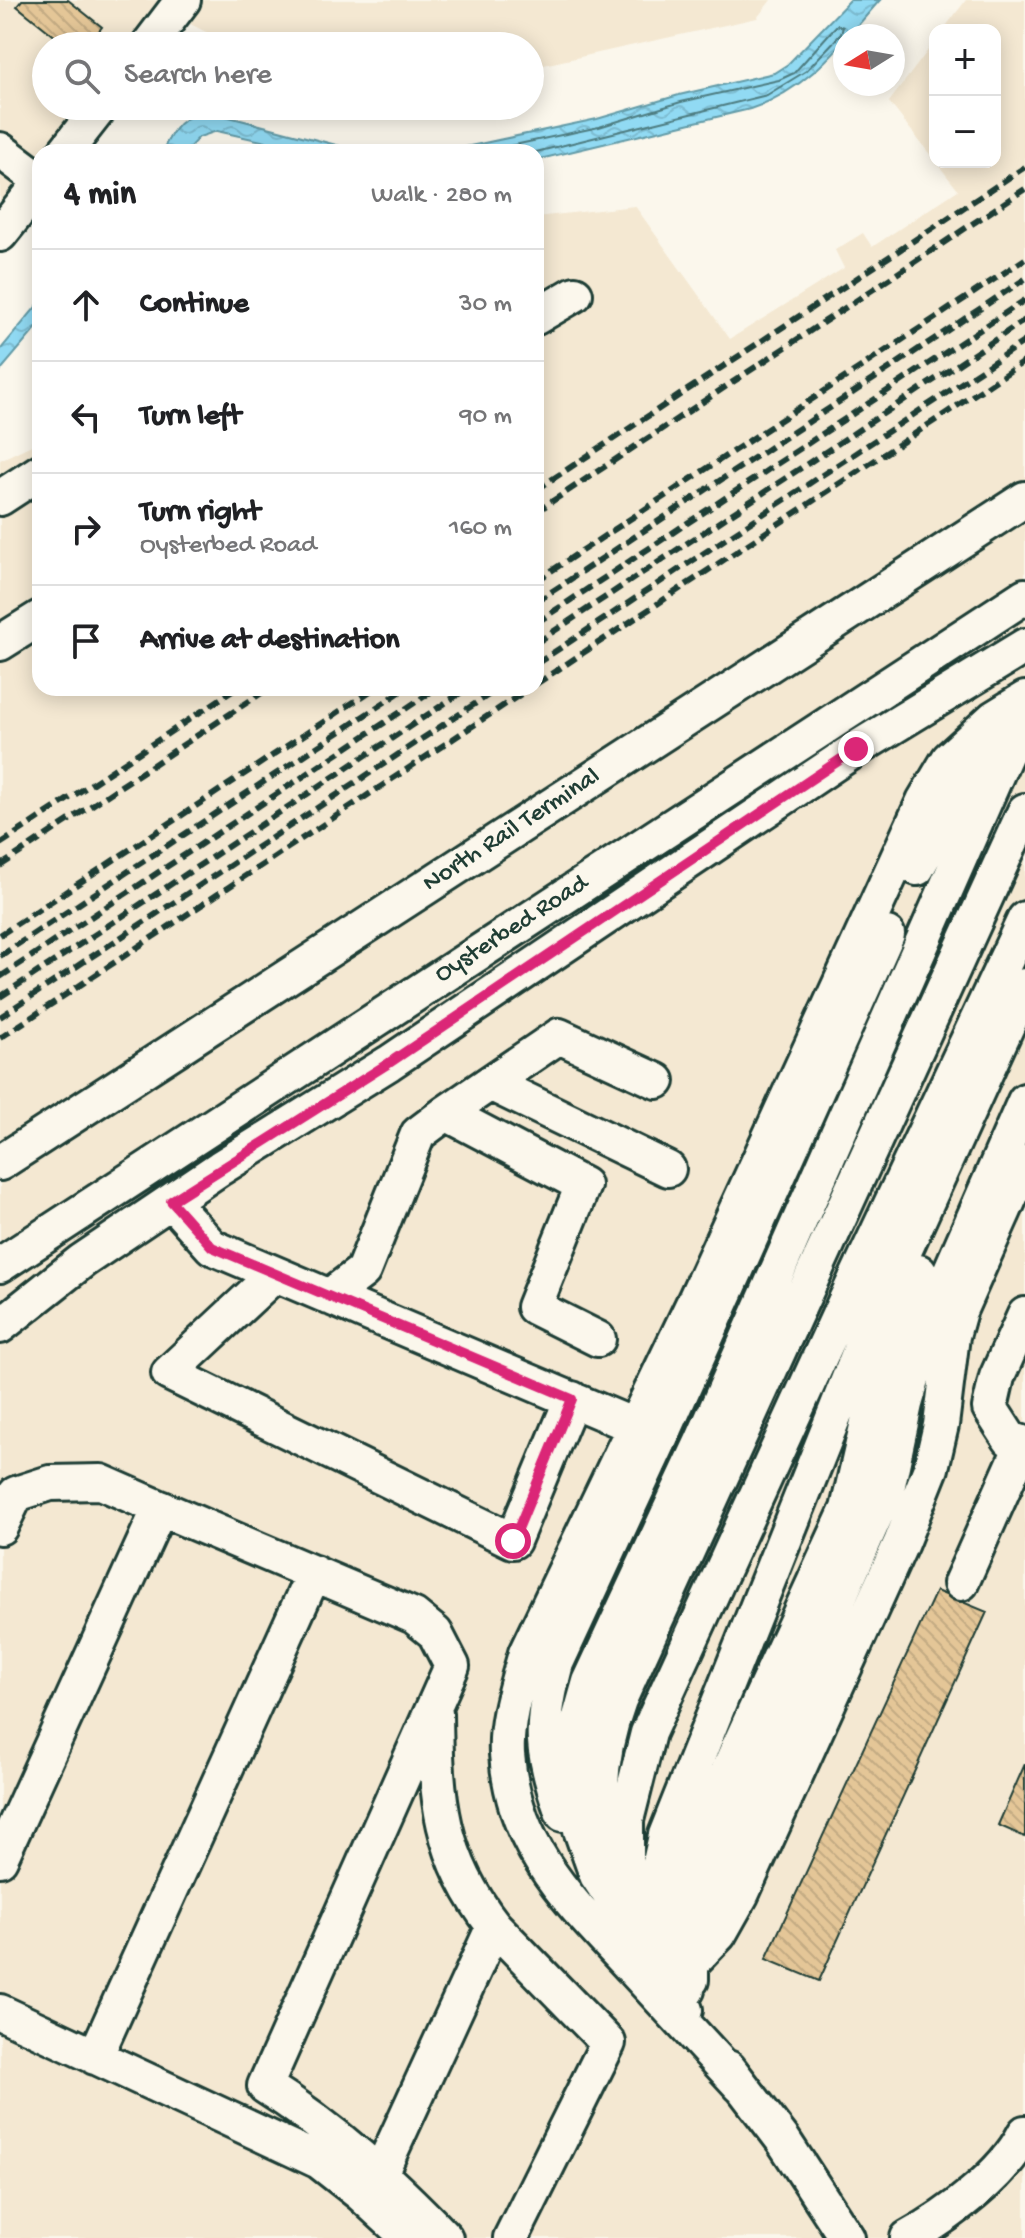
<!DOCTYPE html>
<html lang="en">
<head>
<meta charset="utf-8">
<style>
  body { margin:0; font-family:"Gochi Hand",sans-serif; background:#f6f6f6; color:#202124 }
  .controls { position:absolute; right:24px; top:24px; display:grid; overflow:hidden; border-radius:16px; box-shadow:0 4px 20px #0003 }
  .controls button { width:72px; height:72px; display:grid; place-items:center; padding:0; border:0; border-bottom:2px solid #e0e0e0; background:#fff; color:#202124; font:40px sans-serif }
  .compass { position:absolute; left:833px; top:24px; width:72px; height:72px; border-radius:50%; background:#fff; box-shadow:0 4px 20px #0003; rotate:259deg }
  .stop { position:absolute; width:24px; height:24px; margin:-18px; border:6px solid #db2777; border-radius:50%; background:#fff }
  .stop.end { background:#db2777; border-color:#fff; box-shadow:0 2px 8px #0008 }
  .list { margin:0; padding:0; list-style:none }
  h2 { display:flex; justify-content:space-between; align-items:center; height:104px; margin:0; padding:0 32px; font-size:34px }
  h2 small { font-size:26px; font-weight:400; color:#757577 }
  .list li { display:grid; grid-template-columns:52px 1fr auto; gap:24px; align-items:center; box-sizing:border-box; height:112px; padding:0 32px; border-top:2px solid #e0e0e0 }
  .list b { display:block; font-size:30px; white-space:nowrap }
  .list p { margin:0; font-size:26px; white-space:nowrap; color:#757577 }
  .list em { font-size:26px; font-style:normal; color:#757577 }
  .icon { flex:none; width:44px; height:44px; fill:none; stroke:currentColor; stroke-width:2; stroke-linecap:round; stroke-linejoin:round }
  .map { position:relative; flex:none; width:1025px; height:2238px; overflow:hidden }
  .search { position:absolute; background:#fff; box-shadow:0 4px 20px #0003; left:32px; top:32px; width:512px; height:88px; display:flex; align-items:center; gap:20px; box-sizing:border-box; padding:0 28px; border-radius:44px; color:#757577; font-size:30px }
  .panel { position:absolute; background:#fff; box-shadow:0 4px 20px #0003; left:32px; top:144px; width:512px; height:552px; border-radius:24px }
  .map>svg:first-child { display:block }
</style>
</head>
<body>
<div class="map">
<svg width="1025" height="2238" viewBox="0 0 1025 2238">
  <defs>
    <pattern id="water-waves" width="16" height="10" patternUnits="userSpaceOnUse" patternTransform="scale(2)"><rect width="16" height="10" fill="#91daf3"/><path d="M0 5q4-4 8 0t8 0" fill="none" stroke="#7dbcd1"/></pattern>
    <pattern id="building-back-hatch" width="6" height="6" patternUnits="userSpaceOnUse" patternTransform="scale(2)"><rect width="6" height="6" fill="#e4c697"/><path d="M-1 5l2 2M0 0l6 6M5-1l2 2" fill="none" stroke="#c3ab83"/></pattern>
  </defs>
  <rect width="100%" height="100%" fill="#fbf7ec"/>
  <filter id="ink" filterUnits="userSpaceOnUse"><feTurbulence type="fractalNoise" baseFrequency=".0125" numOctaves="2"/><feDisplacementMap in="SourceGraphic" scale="16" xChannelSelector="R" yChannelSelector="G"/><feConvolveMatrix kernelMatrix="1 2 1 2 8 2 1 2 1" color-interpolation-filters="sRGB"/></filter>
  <g filter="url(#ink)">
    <path fill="#f4e8d2" d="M 0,0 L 771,0 L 757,18 L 530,68 L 530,46 L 233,46 L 173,15 L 148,46 L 46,46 L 46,106 L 101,106 L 65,152 L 40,152 L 40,184 L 0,234 Z
      M 966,0 L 1025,0 L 1025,2238 L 0,2238 L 0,460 L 40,441 L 40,688 L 536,688 L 536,217 L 635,206 L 730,339 L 844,268 L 835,250 L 863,233 L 872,247 L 958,190 L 936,162 L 995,162 L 995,30 L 943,30 Z
      M 935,41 L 935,161 L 889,102 Z"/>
    <path fill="url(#water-waves)" stroke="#639ba7" stroke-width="2" d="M 850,0 L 880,0 C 840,45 811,88 750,109 L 536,160 L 536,152 L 442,152 L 597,119 L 679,95 L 774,73 L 788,64 Z
      M 210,112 L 340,146 L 351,152 L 311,152 L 217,131 L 199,137 L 185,152 L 162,152 C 173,128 182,114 210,112 Z
      M 40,302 L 40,324 L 0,371 L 0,350 Z"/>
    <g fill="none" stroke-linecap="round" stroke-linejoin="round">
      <path stroke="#4d7c80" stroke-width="2" d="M 481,152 L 599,127 L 681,102 L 779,80 L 794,73 L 837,25 L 843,27 L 841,34 L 806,71 L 767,95 L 536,152"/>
    </g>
    <path fill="url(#building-back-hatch)" stroke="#1f3d34" stroke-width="2" d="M 22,0 L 68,0 L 102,27 L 87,46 L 67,46 L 17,6 Z
      M 936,1591 L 987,1612 L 819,1981 L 766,1959 Z
      M 1025,1764 L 1025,1837 L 998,1825 Z"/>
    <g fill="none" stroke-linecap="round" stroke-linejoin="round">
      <g stroke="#1f3d34" stroke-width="40">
        <path id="minor" d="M 148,46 L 183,0
          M 0,150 L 40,180
          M 65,152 L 101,106
          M 0,234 L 40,184
          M 536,317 L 575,294
          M 0,498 L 40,472
          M 0,643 L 40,618
          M 917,868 C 939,827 961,786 994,753
          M 490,1083 L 668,1169
          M 446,1113 L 559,1036 L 657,1081
          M 0,1163 L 1025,499
          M 171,1201 L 212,1247 L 634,1426
          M 0,1265 L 1025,596
          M 275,1274 L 169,1373 L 513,1541 L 572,1399
          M 329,1297 L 363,1271 L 418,1134 L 446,1113 L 583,1185 L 534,1307 L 598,1339
          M 1025,1315 L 997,1377 L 990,1408 L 1010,1439 L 1025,1444
          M 0,1326 L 82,1261 L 220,1168 L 389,1063 L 856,749 L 1025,646
          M 0,1527 L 16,1494 L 50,1483 L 101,1482 L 160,1508
          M 961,1583 L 1023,1444
          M 563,1814 C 541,1753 539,1726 556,1663 L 666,1426 L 887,934
          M 607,1852 C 595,1801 601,1748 619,1700 L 1025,811
          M 0,1859 L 160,1508 L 414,1616 L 435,1633 L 452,1666 L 265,2086 C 332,2128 390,2181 445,2238
          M 668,1922 L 668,1910 L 737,1751 L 848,1509 L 874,1396 L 905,1304 L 919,1272
          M 494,1926 L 608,2043 L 511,2238
          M 642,1926 L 626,1865 L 626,1820 L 648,1733 L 840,1313 L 1025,919
          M 644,1946 L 597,1875 L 581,1830 L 573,1783 L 575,1735 L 590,1682 L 702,1442 L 1006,753 L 1025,726
          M 691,1980 L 691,1963 L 719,1934 L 741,1895 L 901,1543 L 931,1468 L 941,1425 L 952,1336 L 959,1311 L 1025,1163
          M 687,1990 C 678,1970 682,1952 688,1931 L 766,1762 L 887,1489 L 905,1404 L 930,1318 L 1025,1101
          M 685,2010 C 664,1981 654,1938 654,1903 C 654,1881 662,1857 666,1835 L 870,1326 L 1025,986
          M 0,2012 L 319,2161 L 361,2194 L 409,2238
          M 95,2057 L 314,1573
          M 728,2068 L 783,2140 L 847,2238
          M 741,2086 C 705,2047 670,2009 634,1970 C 573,1904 513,1850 507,1754 C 505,1720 517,1686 526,1653 L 696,1298 L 924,801 L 949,759 L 994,718 L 1025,699
          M 380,2174 L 494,1926 C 440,1857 436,1798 435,1713
          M 908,2238 C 948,2216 1004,2175 1025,2133"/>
      </g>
      <use href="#minor" stroke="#fbf7ec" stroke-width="34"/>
      <path stroke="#1f3d34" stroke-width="6" stroke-dasharray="12 6" stroke-linecap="butt" d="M 536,490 L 1025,167
        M 536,512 L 1025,189
        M 536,581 L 1025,259
        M 536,602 L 1025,279
        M 536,623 L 1025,300
        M 536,643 L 1025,320
        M 536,664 L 1025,341
        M 536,684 L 1025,361
        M 0,844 L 237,688
        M 0,866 L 269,688
        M 0,935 L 375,688
        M 0,956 L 406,688
        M 0,977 L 437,688
        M 0,997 L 468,688
        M 0,1017 L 499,688
        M 0,1038 L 530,688"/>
    </g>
  </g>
  <g fill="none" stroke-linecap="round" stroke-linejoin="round" filter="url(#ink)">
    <path stroke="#db2777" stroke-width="10" d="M 513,1541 L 572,1399 L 212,1247 L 171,1201 L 389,1063 L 856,749"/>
  </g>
  <g text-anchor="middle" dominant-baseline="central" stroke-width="8" stroke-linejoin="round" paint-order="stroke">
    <g font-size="26" fill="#1f3d34" stroke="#fbf7ec">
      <text transform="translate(512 831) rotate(-33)">North Rail Terminal</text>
      <text transform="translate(512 930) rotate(-33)">Oysterbed Road</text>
    </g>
  </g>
</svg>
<div class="controls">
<button>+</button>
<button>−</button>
</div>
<svg class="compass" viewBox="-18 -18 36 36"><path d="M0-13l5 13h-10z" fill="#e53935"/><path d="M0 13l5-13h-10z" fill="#757577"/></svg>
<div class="stop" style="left:513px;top:1541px"></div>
<div class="stop end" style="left:856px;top:749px"></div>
<div class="search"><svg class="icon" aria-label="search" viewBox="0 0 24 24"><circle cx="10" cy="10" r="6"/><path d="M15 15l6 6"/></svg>Search here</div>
<section class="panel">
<h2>4 min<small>Walk · 280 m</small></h2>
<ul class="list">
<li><svg class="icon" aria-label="ahead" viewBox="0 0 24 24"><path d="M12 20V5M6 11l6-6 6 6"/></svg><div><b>Continue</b></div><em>30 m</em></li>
<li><svg class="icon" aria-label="left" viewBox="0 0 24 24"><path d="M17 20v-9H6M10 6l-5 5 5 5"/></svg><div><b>Turn left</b></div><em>90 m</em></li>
<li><svg class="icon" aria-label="right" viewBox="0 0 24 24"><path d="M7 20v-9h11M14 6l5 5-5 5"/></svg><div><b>Turn right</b><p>Oysterbed Road</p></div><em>160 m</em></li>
<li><svg class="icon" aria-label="arrive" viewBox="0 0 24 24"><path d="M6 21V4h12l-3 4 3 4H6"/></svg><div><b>Arrive at destination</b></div></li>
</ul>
</section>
</div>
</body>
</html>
